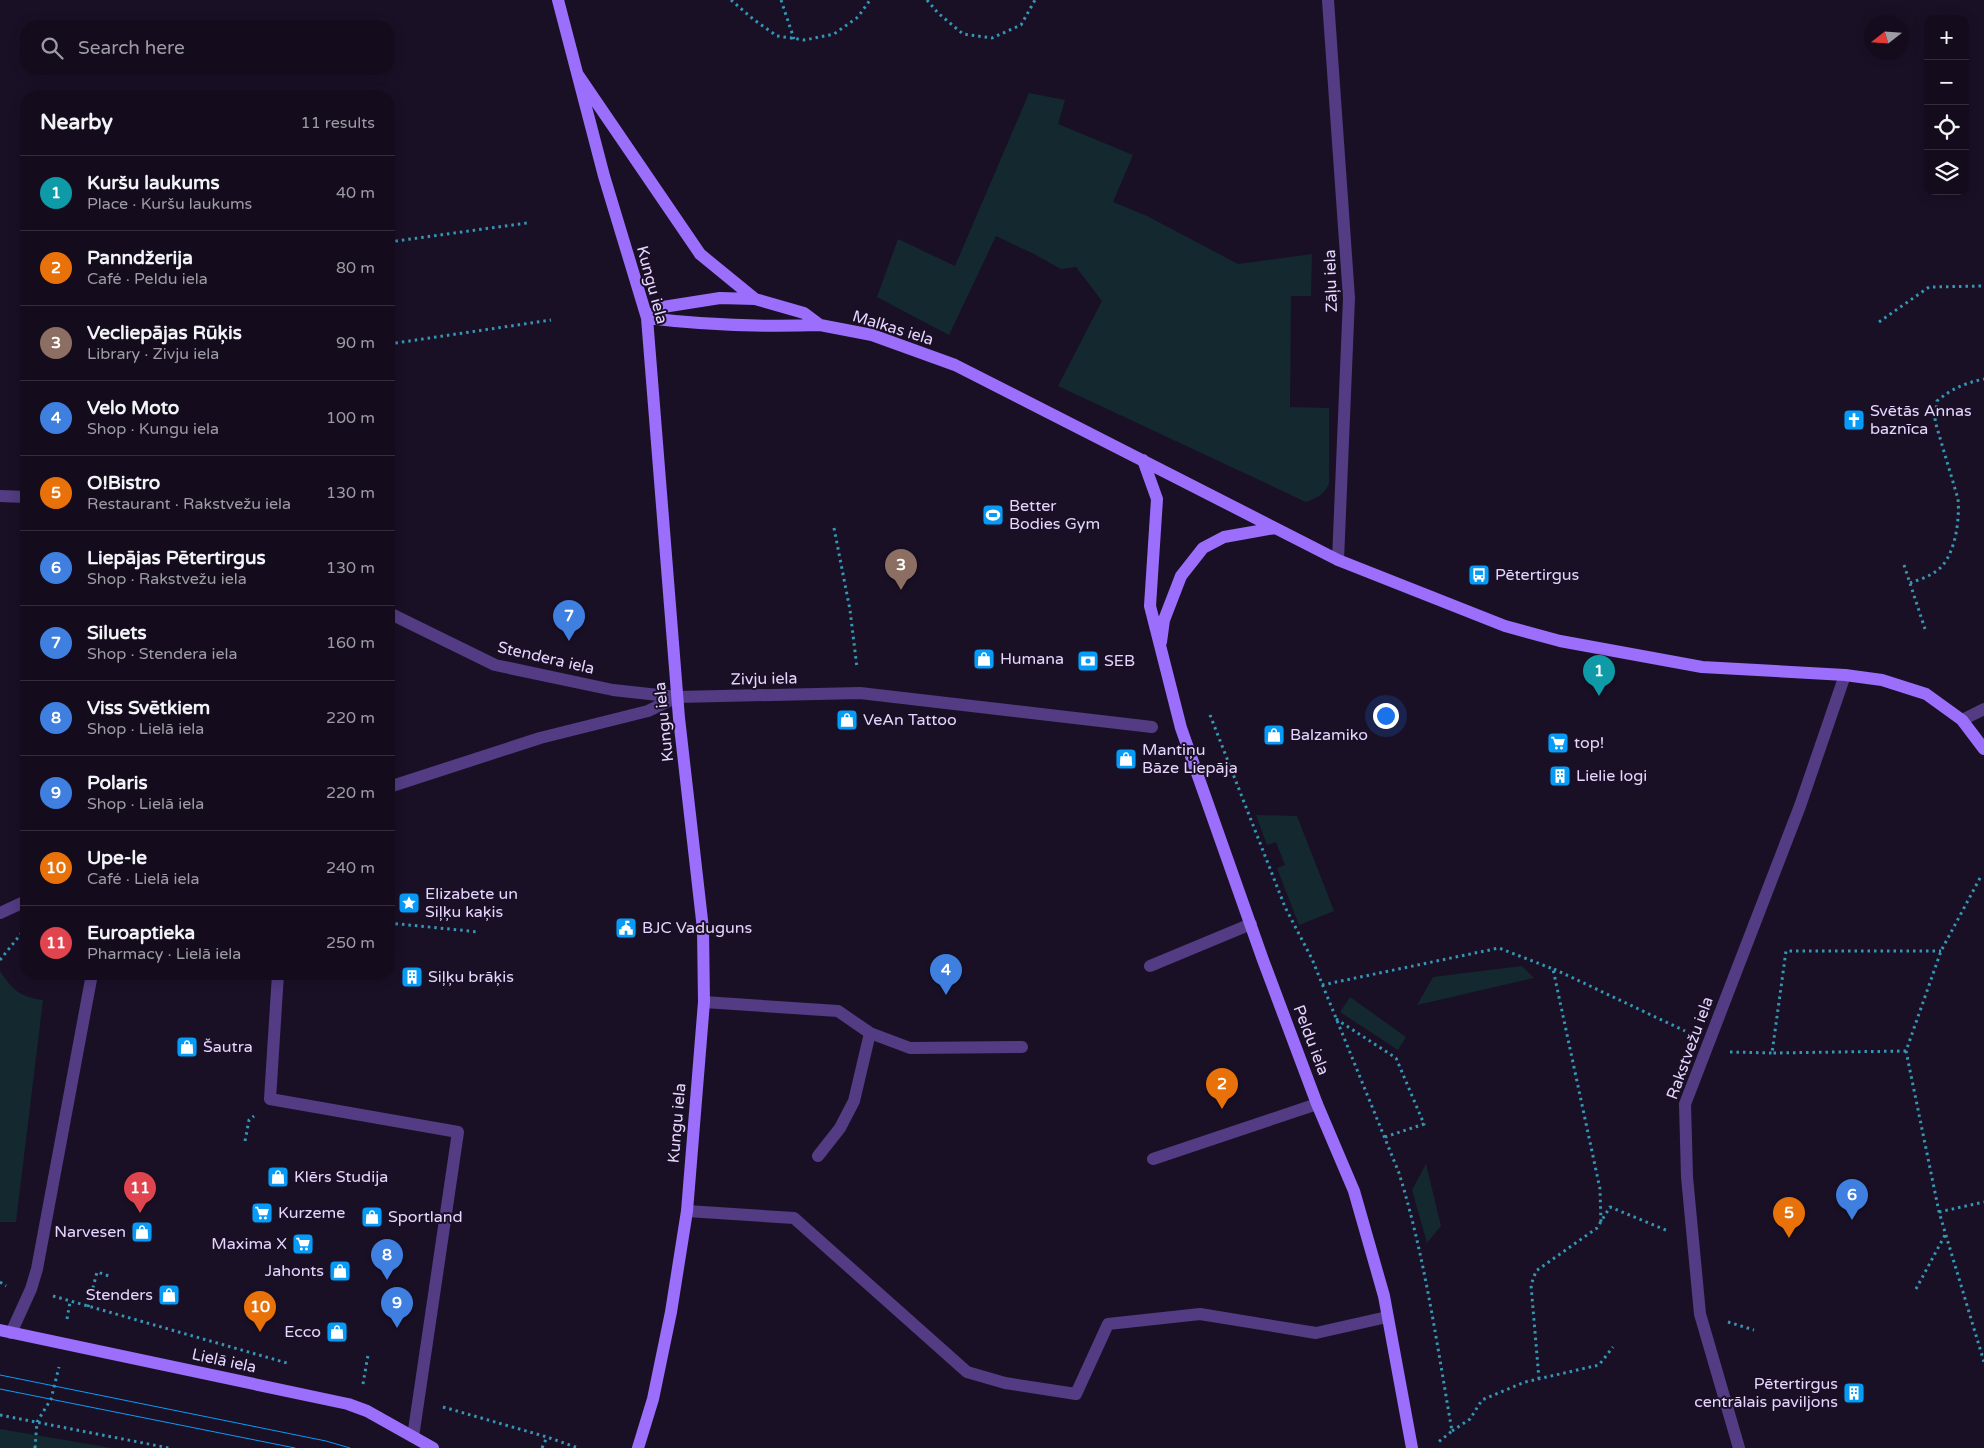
<!DOCTYPE html>
<html lang="en">
<head>
<meta charset="utf-8">
<style>
  body { margin:0; font-family:"Varela Round",sans-serif; background:#1d1525; color:#f1f3f6 }
  .controls { position:absolute; right:15px; top:15px; display:grid; overflow:hidden; border-radius:10px; box-shadow:0 2px 12px #0003 }
  .controls button { width:45px; height:45px; display:grid; place-items:center; padding:0; border:0; border-bottom:1px solid #332c3b; background:#140c1c; color:#f1f3f6; font:25px sans-serif }
  .compass { position:absolute; left:1864px; top:15px; width:45px; height:45px; border-radius:50%; background:#140c1c; box-shadow:0 2px 12px #0003; rotate:253deg }
  .you { position:absolute; left:1385px; top:715px; width:18px; height:18px; margin:-12px; border:4px solid #fff; border-radius:50%; background:#1a73e8; box-shadow:0 0 0 8px #1a73e833 }
  .badge { display:grid; place-items:center; width:32px; height:32px; border-radius:50%; background:#0b8043; color:#fff; font-size:16px; font-weight:700 }
  .pin { position:absolute; translate:-50% -41px; filter:drop-shadow(0 1px 2px #0008) }
  .pin::after { content:''; position:absolute; top:26px; width:18px; height:15px; background:inherit; clip-path:polygon(0 0,100% 0,50% 100%) }
  .list { margin:0; padding:0; list-style:none }
  h2 { display:flex; justify-content:space-between; align-items:center; height:65px; margin:0; padding:0 20px; font-size:21px }
  h2 small { font-size:16px; font-weight:400; color:#9d9ba3 }
  .list li { display:grid; grid-template-columns:32px 1fr auto; gap:15px; align-items:center; box-sizing:border-box; height:75px; padding:0 20px; border-top:1px solid #332c3b }
  .list b { display:block; font-size:19px; white-space:nowrap }
  .list p { margin:0; font-size:16px; white-space:nowrap; color:#9d9ba3 }
  .list em { font-size:16px; font-style:normal; color:#9d9ba3 }
  .icon { flex:none; width:28px; height:28px; fill:none; stroke:currentColor; stroke-width:2; stroke-linecap:round; stroke-linejoin:round }
  .map { position:relative; flex:none; width:1984px; height:1448px; overflow:hidden }
  .search { position:absolute; background:#140c1c; box-shadow:0 2px 12px #0003; left:20px; top:20px; width:375px; height:55px; display:flex; align-items:center; gap:12px; box-sizing:border-box; padding:0 18px; border-radius:20px; color:#9d9ba3; font-size:19px }
  .panel { position:absolute; background:#140c1c; box-shadow:0 2px 12px #0003; left:20px; top:90px; width:375px; height:890px; border-radius:20px }
  .map>svg:first-child { display:block }
</style>
</head>
<body>
<div class="map">
<svg width="1984" height="1448" viewBox="0 0 1984 1448">
  <rect width="100%" height="100%" fill="#1a1026"/>
  <path fill="#13282f" d="M 1029,93 L 1065,100 L 1058,124 L 1133,155 L 1113,202 L 1147,216 L 1238,264 L 1312,254 L 1311,296 L 1291,296 L 1290,407 L 1329,408 L 1329,484 C 1324,495 1316,498 1306,502 L 1058,386 L 1102,301 L 1076,267 L 1061,269 L 1034,254 L 996,236 L 949,335 L 877,297 L 898,239 L 955,266 Z
    M 1256,815 L 1297,816 L 1334,911 L 1299,925 L 1277,868 L 1285,865 L 1276,842 L 1267,845 Z
    M 1522,966 L 1534,978 L 1417,1005 L 1433,977 Z
    M 0,971 C 12,989 19,997 43,1000 L 16,1222 L 0,1222 Z
    M 1350,997 L 1406,1037 L 1398,1050 L 1340,1012 Z
    M 1426,1164 L 1441,1226 L 1427,1243 L 1412,1190 Z
    M 0,1429 L 112,1448 L 0,1448 Z"/>
  <g fill="none" stroke-linecap="round" stroke-linejoin="round">
    <path stroke="#3397b5" stroke-width="3" stroke-dasharray="2.5 4" stroke-linecap="butt" d="M 731,0 L 753,19 L 777,36 L 805,40 L 834,34 L 858,17 L 870,0
      M 781,0 L 794,39
      M 927,0 L 938,13 L 963,34 L 992,38 L 1021,25 L 1035,0
      M 389,242 L 527,223
      M 1879,322 L 1929,287 L 1984,286
      M 389,344 L 551,320
      M 834,528 L 850,610 L 857,668
      M 1904,565 L 1925,629
      M 1910,583 C 1918,580 1928,577 1935,572 C 1955,560 1960,520 1958,499 L 1935,421 L 1937,401 C 1951,389 1965,383 1984,379
      M 1210,715 L 1285,907 L 1312,959 L 1399,1173 C 1425,1257 1437,1345 1452,1431 L 1436,1444
      M 1980,878 L 1941,951 L 1906,1051 L 1939,1212 L 1984,1362
      M 389,923 L 479,932
      M 0,960 L 24,930
      M 1554,969 L 1685,1031
      M 1322,985 L 1499,948 L 1553,969 L 1600,1189 L 1601,1223
      M 1336,1019 L 1396,1058 L 1424,1124 L 1385,1137
      M 1906,1051 L 1772,1053 L 1786,951 L 1941,951
      M 1730,1052 L 1772,1053
      M 245,1141 L 249,1120 L 254,1116
      M 1939,1212 L 1984,1202
      M 0,1282 L 6,1286
      M 1916,1289 L 1945,1235
      M 53,1296 L 287,1363
      M 88,1307 L 97,1272 L 109,1276
      M 67,1319 L 70,1302
      M 1728,1322 L 1754,1330
      M 1539,1379 L 1531,1285 L 1536,1271 L 1597,1228 L 1610,1207 L 1668,1231
      M 363,1384 L 368,1355
      M 443,1407 L 547,1437 L 578,1448
      M 0,1415 L 169,1448
      M 1452,1431 L 1470,1419 L 1482,1400 L 1525,1382 L 1599,1365 L 1613,1347
      M 35,1448 L 37,1422 L 51,1399 L 59,1367
      M 542,1448 L 547,1437"/>
    <path stroke="#533c83" stroke-width="12" d="M 1150,966 L 1251,924
      M 278,974 L 270,1099 L 458,1132 L 413,1437
      M 704,1002 L 838,1011 L 870,1033 L 910,1048 L 1022,1047
      M 818,1156 L 840,1128 L 854,1101 L 870,1033
      M 1153,1159 L 1317,1104
      M 687,1211 L 794,1218 L 967,1372 L 1005,1383 L 1076,1394 L 1108,1324 L 1200,1314 L 1316,1333 L 1387,1317"/>
    <path stroke="#533c83" stroke-width="12" d="M 1328,0 L 1349,298 L 1338,560
      M 0,496 L 26,497
      M 389,613 L 495,665 L 613,690 L 677,697
      M 1962,720 L 1984,709
      M 389,787 L 540,738 L 648,711 L 677,697 L 860,693 L 1152,727
      M 0,913 L 26,901
      M 11,1333 L 31,1289 L 37,1269 L 92,974
      M 1739,1448 L 1700,1314 L 1687,1177 L 1685,1104 L 1800,806 L 1845,675"/>
    <path stroke="#9b6ffb" stroke-width="12" d="M 558,0 L 604,176 L 647,318 L 679,718 L 703,929 L 704,1002 L 687,1211 L 671,1312 L 653,1399 L 638,1448
      M 578,75 L 700,254 L 755,299 L 804,313 L 820,325 L 872,335 L 955,365 L 1338,560 L 1505,626 L 1560,641 L 1702,667 L 1845,675 L 1882,680 L 1926,694 L 1962,720 L 1984,749
      M 647,318 C 704,325 762,327 820,325
      M 647,318 L 663,307 L 720,298 L 755,299
      M 1143,460 L 1157,499 L 1150,606 L 1181,728 L 1263,960 L 1317,1104 L 1354,1191 L 1384,1296 L 1412,1448
      M 1161,642 L 1164,620 L 1181,576 L 1203,548 L 1224,537 L 1275,528
      M 0,1330 L 348,1404 L 367,1411 L 433,1448"/>
    <path stroke="#079bf8" stroke-width="1" d="M 0,1375 L 326,1441 L 350,1448
      M 0,1389 L 295,1448"/>
  </g>
  <defs>
    <g id="church-square" transform="scale(1.125)"><rect x="-9" y="-9" width="18" height="18" rx="4" fill="#079bf8" stroke="#1a1026"/><path d="M-1.2-6h2.4v3.5h3.3v2.4h-3.3V6h-2.4V-.1h-3.3v-2.4h3.3Z" fill="#fff"/></g>
    <g id="stadium-square" transform="scale(1.125)"><rect x="-9" y="-9" width="18" height="18" rx="4" fill="#079bf8" stroke="#1a1026"/><path d="M0-5a6.5 5 0 1 0 0 10a6.5 5 0 1 0 0-10ZM-3.5-1.8h7v3.6h-7Z" fill="#fff"/></g>
    <g id="bus-square" transform="scale(1.125)"><rect x="-9" y="-9" width="18" height="18" rx="4" fill="#079bf8" stroke="#1a1026"/><path d="M-5-6H5V4H4V6H2V4H-2V6H-4V4H-5ZM-3.5-4V0h7V-4ZM-3.5 1.2v1.5H-2V1.2ZM2 1.2v1.5H3.5V1.2Z" fill="#fff"/></g>
    <g id="shop-square" transform="scale(1.125)"><rect x="-9" y="-9" width="18" height="18" rx="4" fill="#079bf8" stroke="#1a1026"/><path d="M-5-2.5h2.3a2.7 3.5 0 0 1 5.4 0H5L5.5 6h-11ZM-1.5-2.5h3a1.5 2.3 0 0 0-3 0Z" fill="#fff"/></g>
    <g id="bank-square" transform="scale(1.125)"><rect x="-9" y="-9" width="18" height="18" rx="4" fill="#079bf8" stroke="#1a1026"/><path d="M-6-4H6V4H-6ZM0-2.3a2.3 2.3 0 1 0 0 4.6a2.3 2.3 0 1 0 0-4.6Z" fill="#fff"/></g>
    <g id="supermarket-square" transform="scale(1.125)"><rect x="-9" y="-9" width="18" height="18" rx="4" fill="#079bf8" stroke="#1a1026"/><path d="M-6-5.5h2.5l.6 2H6L4.5 2H-2.5L-4.4-4H-6ZM-1.5 3.2a1.3 1.3 0 1 0 .1 0ZM3 3.2a1.3 1.3 0 1 0 .1 0Z" fill="#fff"/></g>
    <g id="building-square" transform="scale(1.125)"><rect x="-9" y="-9" width="18" height="18" rx="4" fill="#079bf8" stroke="#1a1026"/><path d="M-4-6H4V6H1V3H-1V6H-4ZM-2.5-4.3h1.7v1.8h-1.7ZM.8-4.3h1.7v1.8H.8ZM-2.5-1h1.7V.8h-1.7ZM.8-1h1.7V.8H.8Z" fill="#fff"/></g>
    <g id="sight-square" transform="scale(1.125)"><rect x="-9" y="-9" width="18" height="18" rx="4" fill="#079bf8" stroke="#1a1026"/><path d="M0-6L1.8-2.2L6-1.7L2.9 1.2L3.7 5.4L0 3.3L-3.7 5.4L-2.9 1.2L-6-1.7L-1.8-2.2Z" fill="#fff"/></g>
    <g id="civic-square" transform="scale(1.125)"><rect x="-9" y="-9" width="18" height="18" rx="4" fill="#079bf8" stroke="#1a1026"/><path d="M-.6-6.5H3V-4.5H.6V-3L4-1V1h2V6H-6V1h2V-1L-.6-3ZM-1.2 2.5V6h2.4V2.5Z" fill="#fff"/></g>
  </defs>
  <g fill-rule="evenodd">
    <use href="#church-square" x="1854" y="420"/>
    <use href="#stadium-square" x="993" y="515"/>
    <use href="#bus-square" x="1479" y="575"/>
    <use href="#shop-square" x="984" y="659"/>
    <use href="#bank-square" x="1088" y="661"/>
    <use href="#shop-square" x="847" y="720"/>
    <use href="#shop-square" x="1274" y="735"/>
    <use href="#supermarket-square" x="1558" y="743"/>
    <use href="#shop-square" x="1126" y="759"/>
    <use href="#building-square" x="1560" y="776"/>
    <use href="#sight-square" x="409" y="903"/>
    <use href="#civic-square" x="626" y="928"/>
    <use href="#building-square" x="412" y="977"/>
    <use href="#shop-square" x="187" y="1047"/>
    <use href="#shop-square" x="278" y="1177"/>
    <use href="#supermarket-square" x="262" y="1213"/>
    <use href="#shop-square" x="372" y="1217"/>
    <use href="#shop-square" x="142" y="1232"/>
    <use href="#supermarket-square" x="303" y="1244"/>
    <use href="#shop-square" x="340" y="1271"/>
    <use href="#shop-square" x="169" y="1295"/>
    <use href="#shop-square" x="337" y="1332"/>
    <use href="#building-square" x="1854" y="1393"/>
  </g>
  <g text-anchor="middle" dominant-baseline="central" stroke-width="4" stroke-linejoin="round" paint-order="stroke">
    <g font-size="16" fill="#e6d5fe" stroke="#1a1026">
      <text transform="translate(1331 281) rotate(-92)">Zāļu iela</text>
      <text transform="translate(652 285) rotate(75)">Kungu iela</text>
      <text transform="translate(893 328) rotate(17)">Malkas iela</text>
      <text transform="translate(546 658) rotate(13)">Stendera iela</text>
      <text transform="translate(764 679) rotate(-1)">Zivju iela</text>
      <text transform="translate(664 722) rotate(-96)">Kungu iela</text>
      <text transform="translate(1311 1040) rotate(69)">Peldu iela</text>
      <text transform="translate(1690 1048) rotate(-70)">Rakstvežu iela</text>
      <text transform="translate(677 1123) rotate(-85)">Kungu iela</text>
      <text transform="translate(224 1361) rotate(12)">Lielā iela</text>
    </g>
    <g font-size="16" fill="#e6d5fe" stroke="#1a1026" text-anchor="start">
      <text x="1870" y="411">Svētās Annas<tspan x="1870" dy="18">baznīca</tspan></text>
      <text x="1009" y="506">Better<tspan x="1009" dy="18">Bodies Gym</tspan></text>
      <text x="1495" y="575">Pētertirgus</text>
      <text x="1000" y="659">Humana</text>
      <text x="1104" y="661">SEB</text>
      <text x="863" y="720">VeAn Tattoo</text>
      <text x="1290" y="735">Balzamiko</text>
      <text x="1574" y="743">top!</text>
      <text x="1142" y="750">Mantiņu<tspan x="1142" dy="18">Bāze Liepāja</tspan></text>
      <text x="1576" y="776">Lielie logi</text>
      <text x="425" y="894">Elizabete un<tspan x="425" dy="18">Siļķu kaķis</tspan></text>
      <text x="642" y="928">BJC Vaduguns</text>
      <text x="428" y="977">Siļķu brāķis</text>
      <text x="203" y="1047">Šautra</text>
      <text x="294" y="1177">Klērs Studija</text>
      <text x="278" y="1213">Kurzeme</text>
      <text x="388" y="1217">Sportland</text>
      <text x="126" y="1232" text-anchor="end">Narvesen</text>
      <text x="287" y="1244" text-anchor="end">Maxima X</text>
      <text x="324" y="1271" text-anchor="end">Jahonts</text>
      <text x="153" y="1295" text-anchor="end">Stenders</text>
      <text x="321" y="1332" text-anchor="end">Ecco</text>
      <text x="1838" y="1384" text-anchor="end">Pētertirgus<tspan x="1838" dy="18">centrālais paviljons</tspan></text>
    </g>
  </g>
</svg>
<div class="controls">
<button>+</button>
<button>−</button>
<button><svg class="icon" aria-label="locate" viewBox="0 0 24 24"><circle cx="12" cy="12" r="6"/><path d="M12 2v4M12 18v4M2 12h4M18 12h4"/></svg></button>
<button><svg class="icon" aria-label="layers" viewBox="0 0 24 24"><path d="M12 4l9 5-9 5-9-5zM3 14l9 5 9-5"/></svg></button>
</div>
<svg class="compass" viewBox="-18 -18 36 36"><path d="M0-13l5 13h-10z" fill="#e53935"/><path d="M0 13l5-13h-10z" fill="#9d9ba3"/></svg>
<div class="you"></div>
<div class="pin badge" style="left:1599px;top:696px;background:#0f9aa8">1</div>
<div class="pin badge" style="left:1222px;top:1109px;background:#e8710a">2</div>
<div class="pin badge" style="left:901px;top:590px;background:#8d6e63">3</div>
<div class="pin badge" style="left:946px;top:995px;background:#3f7fe0">4</div>
<div class="pin badge" style="left:1789px;top:1238px;background:#e8710a">5</div>
<div class="pin badge" style="left:1852px;top:1220px;background:#3f7fe0">6</div>
<div class="pin badge" style="left:569px;top:641px;background:#3f7fe0">7</div>
<div class="pin badge" style="left:387px;top:1280px;background:#3f7fe0">8</div>
<div class="pin badge" style="left:397px;top:1328px;background:#3f7fe0">9</div>
<div class="pin badge" style="left:260px;top:1332px;background:#e8710a">10</div>
<div class="pin badge" style="left:140px;top:1213px;background:#e0444e">11</div>
<div class="search"><svg class="icon" aria-label="search" viewBox="0 0 24 24"><circle cx="10" cy="10" r="6"/><path d="M15 15l6 6"/></svg>Search here</div>
<section class="panel">
<h2>Nearby<small>11 results</small></h2>
<ul class="list">
<li><span class="badge" style="background:#0f9aa8">1</span><div><b>Kuršu laukums</b><p>Place · Kuršu laukums</p></div><em>40 m</em></li>
<li><span class="badge" style="background:#e8710a">2</span><div><b>Panndžerija</b><p>Café · Peldu iela</p></div><em>80 m</em></li>
<li><span class="badge" style="background:#8d6e63">3</span><div><b>Vecliepājas Rūķis</b><p>Library · Zivju iela</p></div><em>90 m</em></li>
<li><span class="badge" style="background:#3f7fe0">4</span><div><b>Velo Moto</b><p>Shop · Kungu iela</p></div><em>100 m</em></li>
<li><span class="badge" style="background:#e8710a">5</span><div><b>O!Bistro</b><p>Restaurant · Rakstvežu iela</p></div><em>130 m</em></li>
<li><span class="badge" style="background:#3f7fe0">6</span><div><b>Liepājas Pētertirgus</b><p>Shop · Rakstvežu iela</p></div><em>130 m</em></li>
<li><span class="badge" style="background:#3f7fe0">7</span><div><b>Siluets</b><p>Shop · Stendera iela</p></div><em>160 m</em></li>
<li><span class="badge" style="background:#3f7fe0">8</span><div><b>Viss Svētkiem</b><p>Shop · Lielā iela</p></div><em>220 m</em></li>
<li><span class="badge" style="background:#3f7fe0">9</span><div><b>Polaris</b><p>Shop · Lielā iela</p></div><em>220 m</em></li>
<li><span class="badge" style="background:#e8710a">10</span><div><b>Upe-le</b><p>Café · Lielā iela</p></div><em>240 m</em></li>
<li><span class="badge" style="background:#e0444e">11</span><div><b>Euroaptieka</b><p>Pharmacy · Lielā iela</p></div><em>250 m</em></li>
</ul>
</section>
</div>
</body>
</html>
